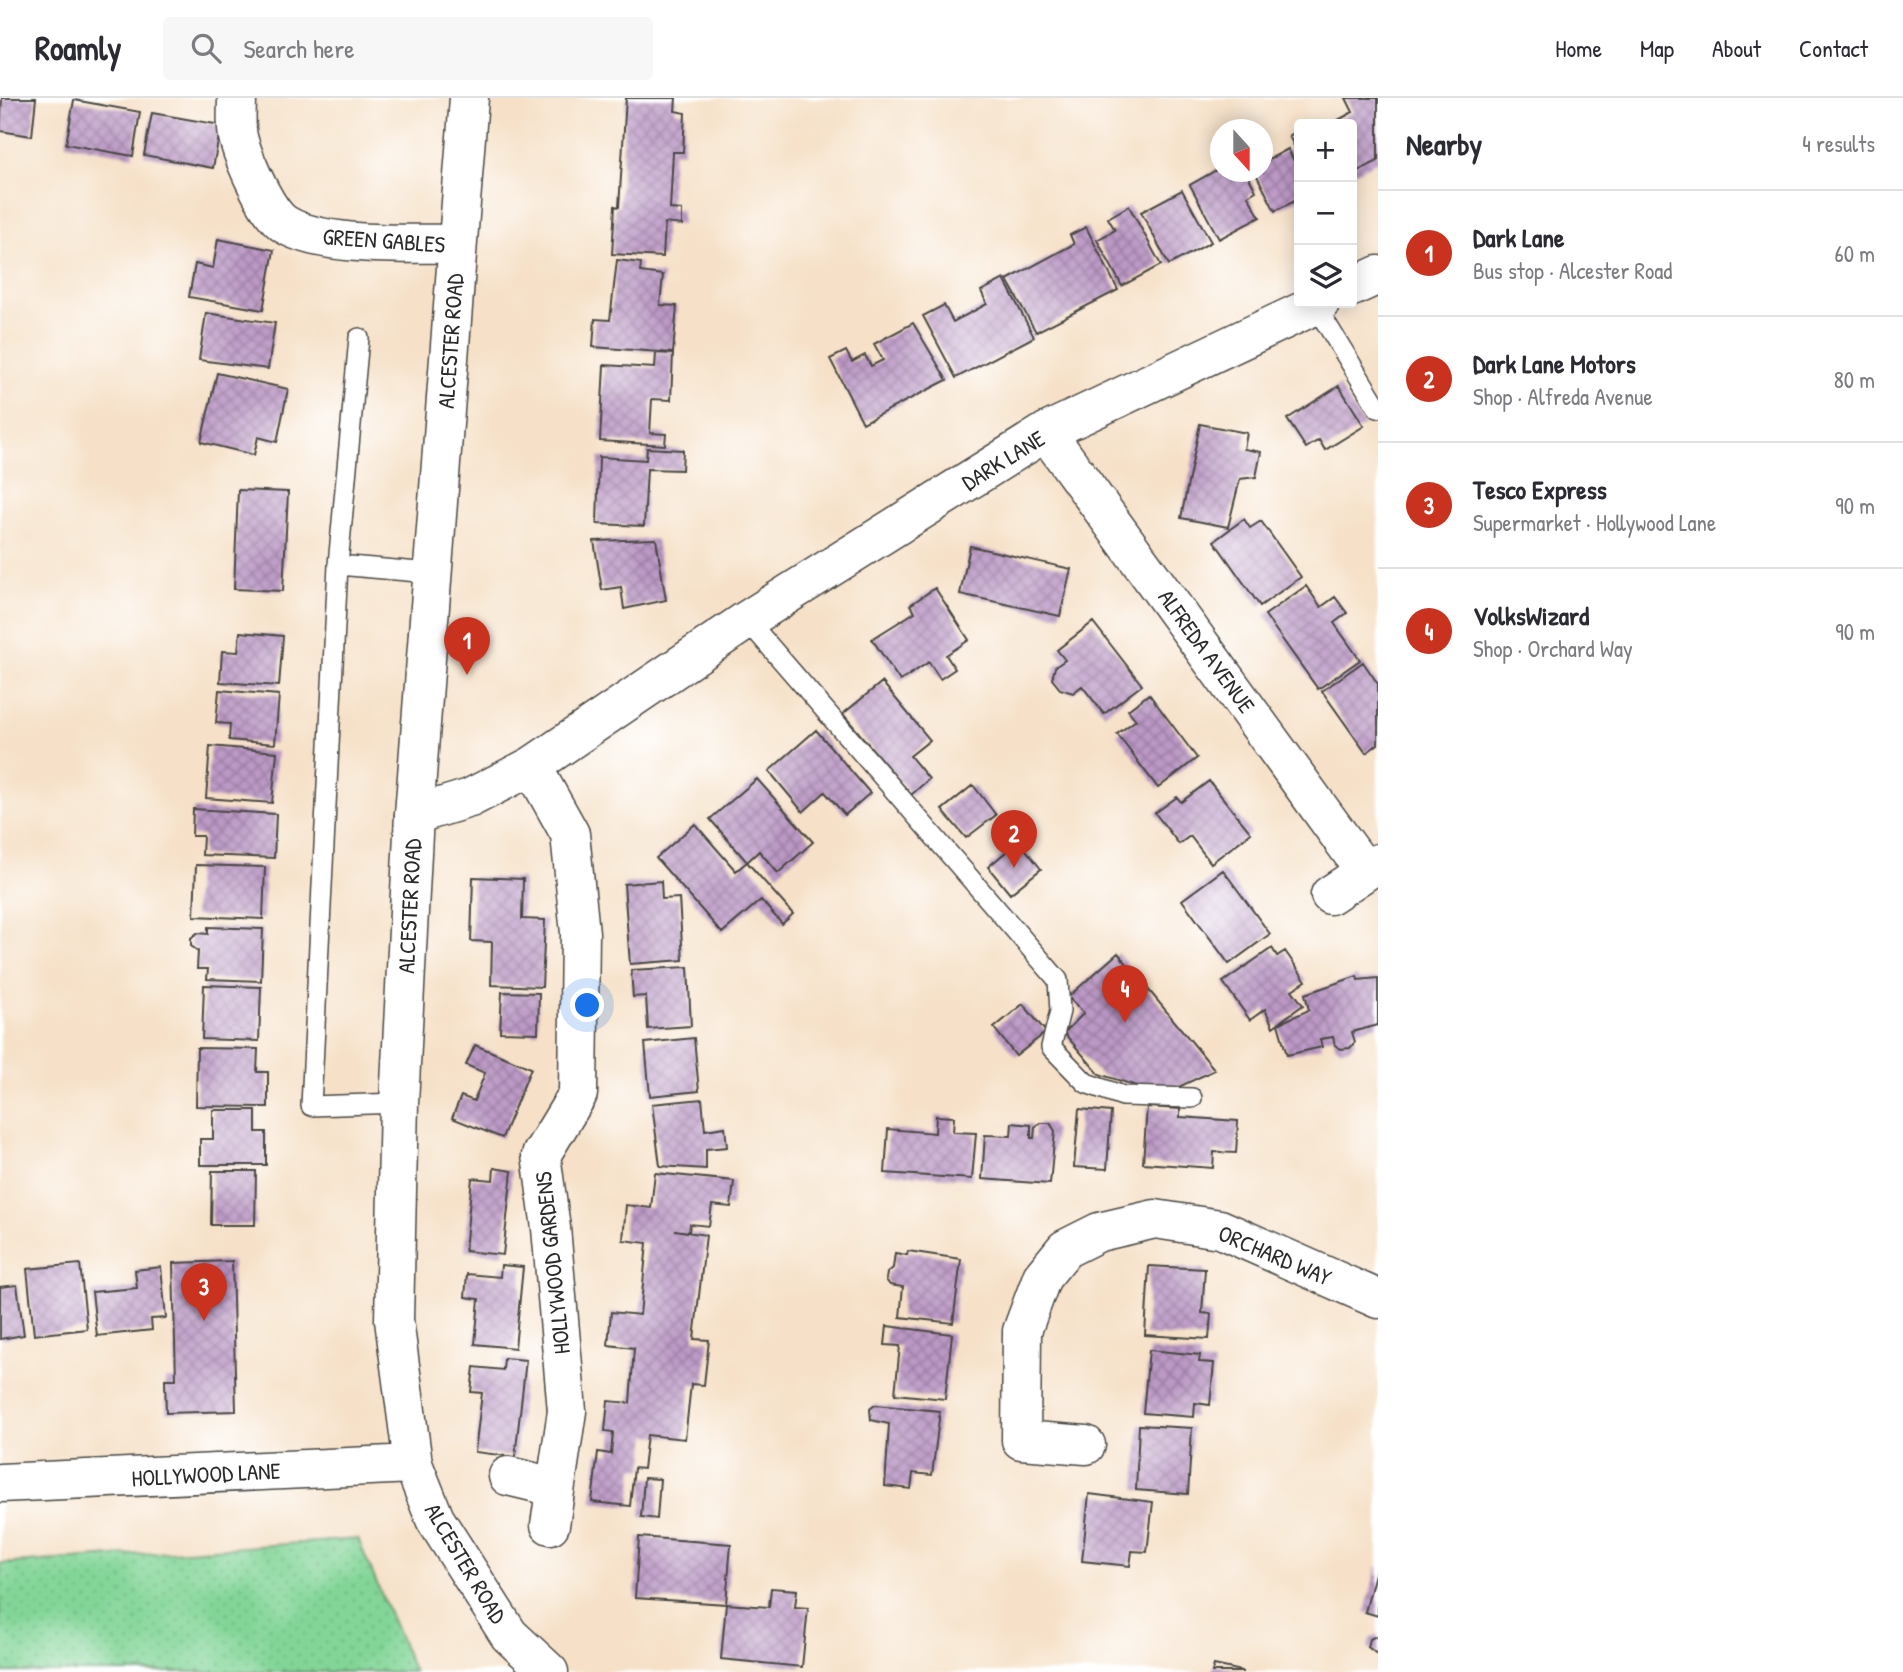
<!DOCTYPE html>
<html lang="en">
<head>
<meta charset="utf-8">
<style>
  body { margin:0; font-family:"Patrick Hand",sans-serif; background:#f7f7f7; color:#2b2b33 }
  .controls { position:absolute; right:21px; top:21px; display:grid; overflow:hidden; border-radius:7px; box-shadow:0 4px 18px #0003 }
  .controls button { width:63px; height:63px; display:grid; place-items:center; padding:0; border:0; border-bottom:2px solid #e1e1e2; background:#fff; color:#2b2b33; font:35px sans-serif }
  .compass { position:absolute; left:1210px; top:21px; width:63px; height:63px; border-radius:50%; background:#fff; box-shadow:0 4px 18px #0003; rotate:159deg }
  .you { position:absolute; left:588px; top:908px; width:24px; height:24px; margin:-18px; border:5px solid #fff; border-radius:50%; background:#1a73e8; box-shadow:0 0 0 10px #1a73e833 }
  .badge { display:grid; place-items:center; width:46px; height:46px; border-radius:50%; background:#c8321e; color:#fff; font-size:23px; font-weight:700 }
  .pin { position:absolute; translate:-50% -58px; filter:drop-shadow(0 2px 4px #0008) }
  .pin::after { content:''; position:absolute; top:37px; width:24px; height:21px; background:inherit; clip-path:polygon(0 0,100% 0,50% 100%) }
  .list { margin:0; padding:0; list-style:none }
  h2 { display:flex; justify-content:space-between; align-items:center; height:91px; margin:0; padding:0 28px; font-size:30px }
  h2 small { font-size:23px; font-weight:400; color:#7c7c81 }
  .list li { display:grid; grid-template-columns:46px 1fr auto; gap:21px; align-items:center; box-sizing:border-box; height:126px; padding:0 28px; border-top:2px solid #e1e1e2 }
  .list b { display:block; font-size:26px; white-space:nowrap }
  .list p { margin:0; font-size:23px; white-space:nowrap; color:#7c7c81 }
  .list em { font-size:23px; font-style:normal; color:#7c7c81 }
  .icon { flex:none; width:38px; height:38px; fill:none; stroke:currentColor; stroke-width:2; stroke-linecap:round; stroke-linejoin:round }
  .map { position:relative; flex:none; width:1378px; height:1574px; overflow:hidden }
  header { display:flex; align-items:center; gap:42px; box-sizing:border-box; height:98px; padding:0 35px; background:#fff; border-bottom:2px solid #e1e1e2 }
  header strong { font-size:33px }
  nav { display:flex; gap:38px; margin-inline-start:auto; font-size:24px }
  .search { width:490px; height:63px; background:#f7f7f7; display:flex; align-items:center; gap:18px; box-sizing:border-box; padding:0 24px; border-radius:7px; color:#7c7c81; font-size:26px }
  main { display:flex }
  aside { flex:1; background:#fff }
  .map>svg:first-child { display:block }
</style>
</head>
<body>
<header>
<strong>Roamly</strong>
<div class="search"><svg class="icon" aria-label="search" viewBox="0 0 24 24"><circle cx="10" cy="10" r="6"/><path d="M15 15l6 6"/></svg>Search here</div>
<nav><a>Home</a><a>Map</a><a>About</a><a>Contact</a></nav>
</header>
<main>
<div class="map">
<svg width="1378" height="1574" viewBox="0 0 1378 1574">
  <defs>
    <pattern id="grass-dots" width="8" height="8" patternUnits="userSpaceOnUse" patternTransform="scale(1.75)"><rect width="8" height="8" fill="#82d597"/><path d="M2 2h.1M6 6h.1" fill="none" stroke="#70b782" stroke-width="1.8" stroke-linecap="round"/></pattern>
    <pattern id="building-cross-hatch" width="8" height="8" patternUnits="userSpaceOnUse" patternTransform="scale(1.75)"><rect width="8" height="8" fill="#bc99c6"/><path d="M0 0l8 8M0 8l8-8" fill="none" stroke="#997da1"/></pattern>
  </defs>
  <rect width="100%" height="100%" fill="#fff"/>
  <filter id="ink" filterUnits="userSpaceOnUse"><feTurbulence type="fractalNoise" baseFrequency=".0143" numOctaves="2"/><feDisplacementMap in="SourceGraphic" scale="14" xChannelSelector="R" yChannelSelector="G"/><feConvolveMatrix kernelMatrix="1 2 1 2 8 2 1 2 1" color-interpolation-filters="sRGB"/></filter>
  <filter id="wash" filterUnits="userSpaceOnUse"><feTurbulence type="fractalNoise" baseFrequency=".00686" numOctaves="4" result="noise"/><feDisplacementMap in="SourceGraphic" scale="28" xChannelSelector="R" yChannelSelector="G"/><feGaussianBlur stdDeviation="1.57" result="paint"/><feColorMatrix in="noise" values="0 0 0 0 0 0 0 0 0 0 0 0 0 0 0 0 0 1.4 0 .05"/><feComposite in="paint" operator="in"/></filter>
  <g filter="url(#wash)">
    <rect width="100%" height="100%" fill="#f6e1c8"/>
    <path fill="url(#grass-dots)" stroke="#568061" stroke-width="2" d="M 358,1441 L 414,1574 L 0,1574 L 0,1466 Z"/>
    <g id="blocks">
      <path fill="url(#building-cross-hatch)" d="M 2,0 L 36,0 L 32,38 L 0,33 Z
        M 626,0 L 676,0 L 675,13 L 685,15 L 683,54 L 673,54 L 670,111 L 682,112 L 682,127 L 665,125 L 663,159 L 612,156 L 615,108 L 619,109 Z
        M 1346,0 L 1378,0 L 1378,63 L 1352,76 L 1352,26 L 1331,26 L 1353,14 Z
        M 74,2 L 140,14 L 133,58 L 66,46 Z
        M 152,15 L 221,27 L 213,70 L 144,57 Z
        M 1299,32 L 1299,58 L 1289,38 Z
        M 1263,50 L 1268,62 L 1288,51 L 1299,73 L 1299,101 L 1275,113 L 1255,74 L 1263,74 Z
        M 1220,70 L 1220,74 L 1246,74 L 1256,93 L 1248,98 L 1260,119 L 1219,141 L 1190,87 Z
        M 1182,92 L 1211,144 L 1169,167 L 1141,114 Z
        M 1129,108 L 1161,167 L 1122,188 L 1097,142 L 1115,132 L 1108,120 Z
        M 1086,129 L 1118,192 L 1036,234 L 1007,182 L 1074,146 L 1070,137 Z
        M 218,141 L 274,152 L 263,212 L 189,199 L 195,166 L 213,170 Z
        M 617,162 L 641,165 L 640,174 L 663,177 L 660,207 L 677,208 L 673,255 L 593,249 L 595,221 L 610,222 Z
        M 1004,181 L 1034,239 L 956,280 L 923,218 L 944,207 L 953,224 L 987,206 L 981,193 Z
        M 206,215 L 275,225 L 268,271 L 199,262 Z
        M 913,225 L 947,282 L 863,325 L 830,261 L 846,253 L 852,264 L 865,257 L 871,268 L 883,262 L 874,246 Z
        M 656,255 L 673,256 L 671,302 L 652,301 L 650,335 L 666,336 L 665,347 L 600,343 L 604,267 L 655,270 Z
        M 217,275 L 288,291 L 277,344 L 258,339 L 254,357 L 201,344 Z
        M 1339,288 L 1364,328 L 1325,352 L 1319,342 L 1306,350 L 1287,321 Z
        M 1200,326 L 1247,335 L 1244,351 L 1261,354 L 1256,379 L 1240,381 L 1228,429 L 1181,420 Z
        M 647,350 L 683,352 L 682,372 L 647,371 L 644,428 L 597,426 L 599,359 L 646,362 Z
        M 238,392 L 288,394 L 283,493 L 234,491 Z
        M 1244,421 L 1250,430 L 1261,423 L 1301,479 L 1260,508 L 1214,443 Z
        M 656,441 L 666,502 L 624,511 L 621,489 L 602,492 L 594,443 Z
        M 970,448 L 1071,471 L 1060,518 L 960,496 Z
        M 1306,488 L 1321,509 L 1335,499 L 1347,515 L 1334,525 L 1360,562 L 1318,591 L 1265,517 Z
        M 935,490 L 969,542 L 946,557 L 955,571 L 940,581 L 929,564 L 900,583 L 872,541 L 915,514 L 910,507 Z
        M 1093,524 L 1142,587 L 1104,616 L 1082,588 L 1073,595 L 1060,591 L 1052,581 L 1055,569 L 1065,562 L 1057,552 Z
        M 240,534 L 283,538 L 279,588 L 220,584 L 222,553 L 238,554 Z
        M 1363,564 L 1378,586 L 1378,646 L 1366,655 L 1322,593 Z
        M 882,584 L 930,642 L 910,658 L 929,681 L 911,697 L 843,616 Z
        M 219,592 L 279,597 L 275,646 L 229,642 L 230,626 L 216,625 Z
        M 1149,596 L 1197,660 L 1158,690 L 1117,636 L 1136,622 L 1128,612 Z
        M 816,632 L 870,695 L 845,717 L 825,694 L 803,714 L 769,673 Z
        M 210,648 L 277,654 L 272,705 L 206,700 Z
        M 757,681 L 813,744 L 778,775 L 759,753 L 747,764 L 710,721 Z
        M 1209,683 L 1251,735 L 1211,765 L 1190,738 L 1179,746 L 1155,715 L 1177,699 L 1181,704 Z
        M 973,687 L 996,717 L 966,740 L 942,712 Z
        M 193,711 L 276,716 L 274,760 L 202,757 L 203,738 L 192,738 Z
        M 695,726 L 736,773 L 747,764 L 793,816 L 782,826 L 761,802 L 722,835 L 656,760 Z
        M 1019,743 L 1041,771 L 1010,796 L 988,769 Z
        M 196,767 L 265,769 L 263,821 L 194,818 Z
        M 1223,772 L 1270,836 L 1229,866 L 1182,802 Z
        M 473,779 L 523,781 L 522,821 L 545,822 L 542,889 L 491,887 L 492,844 L 471,843 Z
        M 661,783 L 662,801 L 679,800 L 683,862 L 630,866 L 624,786 Z
        M 208,829 L 263,831 L 261,883 L 207,881 L 208,871 L 197,871 L 198,853 L 191,848 L 191,840 L 197,835 L 208,836 Z
        M 1272,850 L 1277,858 L 1285,853 L 1306,883 L 1292,892 L 1303,907 L 1273,929 L 1265,911 L 1250,922 L 1223,884 Z
        M 1118,855 L 1215,972 L 1168,994 L 1146,991 L 1099,976 L 1064,935 L 1084,915 L 1068,899 Z
        M 688,869 L 691,928 L 648,931 L 646,898 L 633,899 L 631,872 Z
        M 1357,878 L 1358,882 L 1378,880 L 1378,927 L 1352,934 L 1355,944 L 1350,950 L 1340,951 L 1335,947 L 1333,939 L 1320,941 L 1322,949 L 1287,957 L 1278,926 L 1309,912 L 1305,896 Z
        M 204,887 L 261,889 L 259,943 L 202,941 Z
        M 502,894 L 539,895 L 538,935 L 500,934 Z
        M 1023,906 L 1046,934 L 1016,958 L 994,930 Z
        M 694,940 L 699,993 L 650,998 L 645,945 Z
        M 475,947 L 531,970 L 502,1040 L 452,1020 L 461,998 L 474,1003 L 485,975 L 466,967 Z
        M 197,950 L 258,951 L 257,974 L 268,974 L 268,1009 L 196,1008 Z
        M 702,1001 L 705,1032 L 725,1029 L 727,1049 L 706,1051 L 706,1071 L 660,1068 L 652,1006 Z
        M 1147,1009 L 1180,1011 L 1180,1019 L 1238,1023 L 1236,1055 L 1214,1054 L 1213,1070 L 1143,1065 Z
        M 1079,1011 L 1111,1014 L 1107,1071 L 1074,1069 Z
        M 213,1012 L 256,1012 L 256,1034 L 266,1034 L 266,1067 L 200,1067 L 200,1041 L 213,1041 Z
        M 936,1018 L 954,1019 L 953,1034 L 976,1035 L 972,1081 L 885,1075 L 888,1031 L 935,1035 Z
        M 1012,1025 L 1031,1027 L 1031,1040 L 1034,1040 L 1035,1029 L 1040,1025 L 1050,1025 L 1055,1033 L 1050,1086 L 982,1081 L 985,1037 L 1011,1038 Z
        M 494,1070 L 512,1073 L 503,1157 L 465,1153 L 472,1080 L 493,1082 Z
        M 212,1073 L 256,1073 L 255,1127 L 211,1127 Z
        M 655,1075 L 734,1083 L 731,1109 L 712,1107 L 709,1128 L 690,1126 L 689,1134 L 675,1132 L 706,1137 L 694,1241 L 709,1242 L 704,1287 L 691,1286 L 685,1341 L 647,1337 L 643,1371 L 634,1370 L 630,1408 L 592,1404 L 598,1354 L 611,1356 L 613,1334 L 605,1333 L 608,1303 L 630,1305 L 634,1250 L 608,1247 L 611,1214 L 640,1217 L 647,1145 L 623,1142 L 626,1107 L 651,1110 Z
        M 908,1153 L 961,1161 L 953,1225 L 900,1219 L 903,1189 L 890,1187 L 886,1182 L 887,1175 L 893,1170 L 895,1155 L 907,1157 Z
        M 232,1163 L 236,1313 L 166,1315 L 165,1281 L 176,1281 L 173,1165 Z
        M 80,1166 L 87,1231 L 34,1237 L 27,1171 Z
        M 501,1167 L 523,1169 L 515,1250 L 475,1246 L 479,1201 L 465,1199 L 467,1176 L 500,1179 Z
        M 1149,1168 L 1205,1171 L 1202,1215 L 1211,1216 L 1209,1241 L 1145,1237 Z
        M 161,1169 L 166,1220 L 151,1221 L 152,1232 L 97,1238 L 92,1194 L 137,1190 L 135,1172 Z
        M 17,1187 L 24,1237 L 0,1241 L 0,1189 Z
        M 887,1228 L 952,1236 L 945,1301 L 895,1296 L 900,1248 L 885,1247 Z
        M 1149,1252 L 1200,1257 L 1199,1264 L 1214,1265 L 1210,1307 L 1195,1305 L 1194,1319 L 1143,1315 Z
        M 504,1260 L 526,1262 L 515,1359 L 475,1354 L 482,1295 L 471,1294 L 474,1269 L 503,1272 Z
        M 875,1307 L 940,1313 L 932,1377 L 913,1375 L 911,1391 L 885,1388 L 889,1326 L 871,1322 L 870,1311 Z
        M 1139,1327 L 1192,1330 L 1188,1396 L 1136,1392 Z
        M 644,1380 L 660,1381 L 657,1421 L 641,1419 Z
        M 1089,1396 L 1153,1404 L 1147,1454 L 1132,1453 L 1130,1468 L 1082,1463 Z
        M 639,1439 L 731,1446 L 726,1506 L 769,1509 L 771,1490 L 797,1492 L 795,1509 L 808,1510 L 802,1569 L 721,1561 L 726,1506 L 635,1500 Z
        M 1377,1468 L 1378,1468 L 1378,1518 L 1365,1514 Z
        M 1376,1538 L 1378,1538 L 1378,1557 L 1368,1549 L 1370,1541 Z
        M 1214,1567 L 1242,1573 L 1242,1574 L 1212,1574 Z"/>
    </g>
  </g>
  <g filter="url(#ink)">
    <use href="#blocks" fill-opacity="0" stroke="#494643" stroke-width="2"/>
    <g fill="none" stroke-linecap="round" stroke-linejoin="round">
      <g stroke="#494643" stroke-width="22">
        <path id="service" d="M 1315,207 L 1378,310
          M 359,240 L 338,467 L 311,1008 L 399,1005
          M 338,467 L 430,475
          M 747,522 L 1058,882 L 1060,913 L 1051,949 L 1086,985 L 1123,998 L 1192,1000"/>
      </g>
      <g stroke="#494643" stroke-width="41">
        <path id="minor" d="M 237,0 C 237,13 235,30 239,43 C 245,64 267,116 286,127 C 324,150 412,145 457,146
          M 1352,189 L 1378,177
          M 1046,334 L 1365,773
          M 532,668 L 570,736 L 580,835 L 578,996 L 541,1057 L 551,1130 L 567,1313 L 550,1427
          M 414,717 L 470,700 L 532,668 L 747,522 L 1046,334 L 1320,205
          M 1330,797 L 1378,765
          M 1086,1347 L 1021,1342 L 1022,1233 L 1042,1179 L 1065,1151 L 1099,1134 L 1155,1121 L 1220,1131 L 1378,1201
          M 508,1378 L 554,1389"/>
      </g>
      <g stroke="#494643" stroke-width="41">
        <path id="tertiary" d="M 469,0 L 414,717 L 399,1005 L 394,1222 L 413,1366 L 435,1421 L 509,1537 L 549,1574
          M 0,1385 L 413,1366"/>
      </g>
      <use href="#service" stroke="#fff" stroke-width="19"/>
      <use href="#minor" stroke="#fff" stroke-width="38"/>
      <use href="#tertiary" stroke="#fff" stroke-width="38"/>
    </g>
  </g>
  <g text-anchor="middle" dominant-baseline="central" stroke-width="5" stroke-linejoin="round" paint-order="stroke">
    <g font-size="23" fill="#2b2b2b" stroke="#fff">
      <text transform="translate(384 142) rotate(4)">GREEN GABLES</text>
      <text transform="translate(450 243) rotate(-86)">ALCESTER ROAD</text>
      <text transform="translate(1003 362) rotate(-32)">DARK LANE</text>
      <text transform="translate(1207 553) rotate(54)">ALFREDA AVENUE</text>
      <text transform="translate(409 808) rotate(-87)">ALCESTER ROAD</text>
      <text transform="translate(1275 1157) rotate(23)">ORCHARD WAY</text>
      <text transform="translate(552 1165) rotate(-96)">HOLLYWOOD GARDENS</text>
      <text transform="translate(206 1376) rotate(-3)">HOLLYWOOD LANE</text>
      <text transform="translate(466 1465) rotate(59)">ALCESTER ROAD</text>
    </g>
  </g>
</svg>
<div class="controls">
<button>+</button>
<button>−</button>
<button><svg class="icon" aria-label="layers" viewBox="0 0 24 24"><path d="M12 4l9 5-9 5-9-5zM3 14l9 5 9-5"/></svg></button>
</div>
<svg class="compass" viewBox="-18 -18 36 36"><path d="M0-13l5 13h-10z" fill="#e53935"/><path d="M0 13l5-13h-10z" fill="#7c7c81"/></svg>
<div class="you"></div>
<div class="pin badge" style="left:467px;top:577px">1</div>
<div class="pin badge" style="left:1014px;top:770px">2</div>
<div class="pin badge" style="left:204px;top:1223px">3</div>
<div class="pin badge" style="left:1125px;top:925px">4</div>
</div>
<aside>
<h2>Nearby<small>4 results</small></h2>
<ul class="list">
<li><span class="badge">1</span><div><b>Dark Lane</b><p>Bus stop · Alcester Road</p></div><em>60 m</em></li>
<li><span class="badge">2</span><div><b>Dark Lane Motors</b><p>Shop · Alfreda Avenue</p></div><em>80 m</em></li>
<li><span class="badge">3</span><div><b>Tesco Express</b><p>Supermarket · Hollywood Lane</p></div><em>90 m</em></li>
<li><span class="badge">4</span><div><b>VolksWizard</b><p>Shop · Orchard Way</p></div><em>90 m</em></li>
</ul>
</aside>
</main>
</body>
</html>
